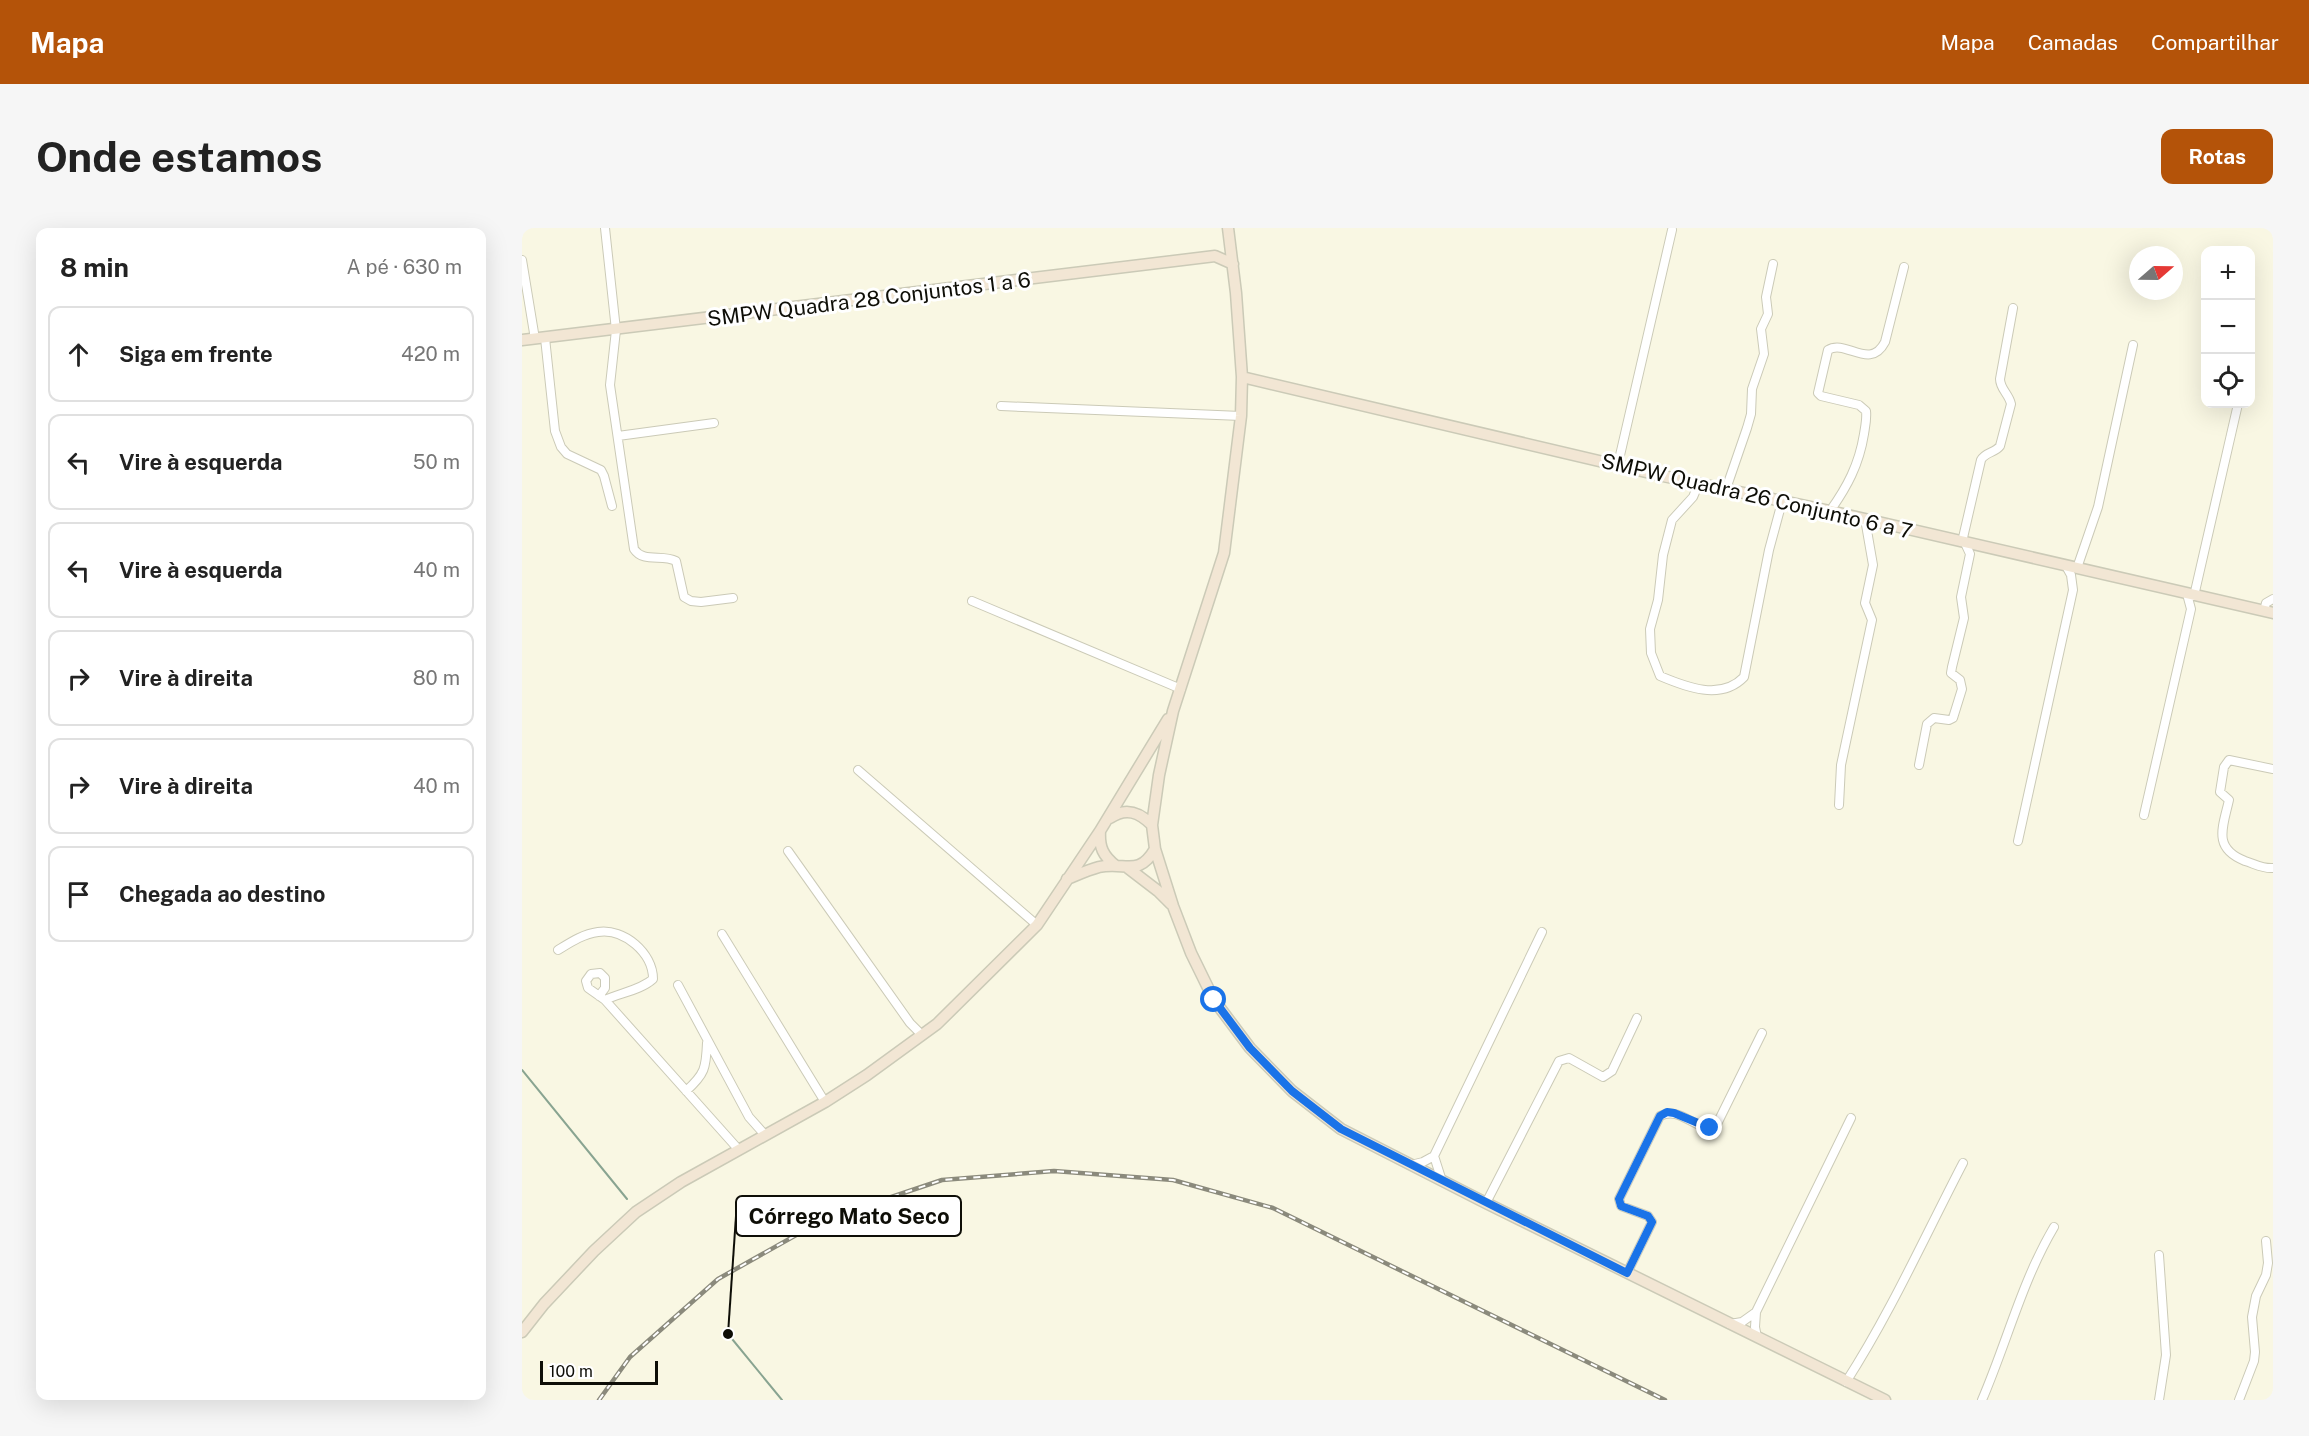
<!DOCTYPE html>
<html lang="pt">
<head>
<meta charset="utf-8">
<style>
  body { margin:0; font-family:"Public Sans",sans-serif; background:#f6f6f6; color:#222 }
  .controls { position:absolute; right:18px; top:18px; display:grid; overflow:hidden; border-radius:12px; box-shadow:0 6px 24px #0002 }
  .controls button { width:54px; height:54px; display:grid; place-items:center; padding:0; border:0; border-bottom:2px solid #e0e0e0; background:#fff; color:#222; font:30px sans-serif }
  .compass { position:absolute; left:1607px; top:18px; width:54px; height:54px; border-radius:50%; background:#fff; box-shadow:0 6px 24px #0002; rotate:70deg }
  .scale { position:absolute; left:18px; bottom:15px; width:118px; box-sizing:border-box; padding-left:6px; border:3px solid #0e0e07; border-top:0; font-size:16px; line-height:21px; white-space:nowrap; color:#0e0e07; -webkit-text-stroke:4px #fff; paint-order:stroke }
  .stop { position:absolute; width:18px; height:18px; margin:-14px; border:4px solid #1a73e8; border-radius:50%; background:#fff }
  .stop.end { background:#1a73e8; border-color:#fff; box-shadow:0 2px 6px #0008 }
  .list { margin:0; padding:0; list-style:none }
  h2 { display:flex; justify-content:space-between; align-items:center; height:78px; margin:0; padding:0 24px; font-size:26px }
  h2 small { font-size:20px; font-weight:400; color:#767676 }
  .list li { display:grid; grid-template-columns:39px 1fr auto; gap:18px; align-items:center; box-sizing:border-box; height:96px; margin:0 12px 12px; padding:0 12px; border:2px solid #e0e0e0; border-radius:12px }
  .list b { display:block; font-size:22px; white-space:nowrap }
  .list em { font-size:20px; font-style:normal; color:#767676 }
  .icon { flex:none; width:33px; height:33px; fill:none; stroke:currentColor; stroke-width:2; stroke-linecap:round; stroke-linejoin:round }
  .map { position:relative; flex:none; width:1751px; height:1172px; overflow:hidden; border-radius:12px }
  header { display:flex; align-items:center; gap:36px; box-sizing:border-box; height:84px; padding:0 30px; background:#b45309; color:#fff }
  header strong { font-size:28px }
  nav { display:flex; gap:33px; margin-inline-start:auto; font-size:21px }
  .intro { display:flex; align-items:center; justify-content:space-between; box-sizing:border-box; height:144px; padding:0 36px }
  h1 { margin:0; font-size:42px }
  .button { padding:15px 27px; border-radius:12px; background:#b45309; color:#fff; font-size:21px; font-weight:700 }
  main { display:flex; gap:36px; padding:0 36px }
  aside { flex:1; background:#fff; border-radius:12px; box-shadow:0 6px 24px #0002 }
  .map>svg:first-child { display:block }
</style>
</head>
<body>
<header>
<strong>Mapa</strong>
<nav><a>Mapa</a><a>Camadas</a><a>Compartilhar</a></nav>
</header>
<div class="intro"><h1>Onde estamos</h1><a class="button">Rotas</a></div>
<main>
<aside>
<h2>8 min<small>A pé · 630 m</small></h2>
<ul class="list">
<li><svg class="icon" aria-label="ahead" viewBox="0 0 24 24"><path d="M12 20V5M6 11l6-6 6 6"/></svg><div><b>Siga em frente</b></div><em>420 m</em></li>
<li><svg class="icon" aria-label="left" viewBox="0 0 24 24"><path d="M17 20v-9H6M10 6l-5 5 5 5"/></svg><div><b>Vire à esquerda</b></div><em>50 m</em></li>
<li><svg class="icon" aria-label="left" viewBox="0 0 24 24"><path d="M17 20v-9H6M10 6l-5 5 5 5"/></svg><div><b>Vire à esquerda</b></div><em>40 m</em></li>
<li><svg class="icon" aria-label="right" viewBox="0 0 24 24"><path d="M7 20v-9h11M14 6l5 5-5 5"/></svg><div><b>Vire à direita</b></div><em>80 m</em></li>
<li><svg class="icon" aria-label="right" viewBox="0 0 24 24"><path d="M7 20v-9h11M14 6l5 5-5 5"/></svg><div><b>Vire à direita</b></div><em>40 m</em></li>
<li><svg class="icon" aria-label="arrive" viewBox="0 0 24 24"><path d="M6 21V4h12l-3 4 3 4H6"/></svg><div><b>Chegada ao destino</b></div></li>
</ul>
</aside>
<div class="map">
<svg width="1751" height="1172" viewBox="0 0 1751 1172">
  <rect width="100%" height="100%" fill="#f9f7e3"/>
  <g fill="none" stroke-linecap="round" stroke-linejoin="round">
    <path stroke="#89a491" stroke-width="2" d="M 0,842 L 105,971
      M 206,1106 L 260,1172"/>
    <g stroke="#cbcab7" stroke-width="10">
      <path id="street" d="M 83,0 L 94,102 L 88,157 L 112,321 C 121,335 140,326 154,333 L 162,369 L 169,373 L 179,374 L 211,370
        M 0,32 L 13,111
        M 23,110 L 33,203 L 39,219 L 45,226 L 79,242 L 82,248 L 90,278
        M 479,178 L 719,188
        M 96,208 L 192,195
        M 1096,236 L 1150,2
        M 1177,255 L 1171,269 L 1150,292 L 1141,327 L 1136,372 L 1128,401 L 1129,425 L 1138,448 C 1164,459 1199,473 1222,449 L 1247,322 L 1260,274
        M 1204,261 L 1225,200 L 1229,186 L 1230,161 L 1242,126 L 1239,101 L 1246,86 L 1244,69 L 1251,36
        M 1308,283 C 1325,259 1337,237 1342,206 C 1343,199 1345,191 1344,183 L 1337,177 L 1299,168 L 1296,165 L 1306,122 C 1324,111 1348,143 1363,114 L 1382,39
        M 1440,314 L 1459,232 C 1463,224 1473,225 1478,218 L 1489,176 C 1487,166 1478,161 1478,151 L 1491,80
        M 1555,340 L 1576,279 L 1611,117
        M 1672,368 L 1716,176
        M 450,373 L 659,461
        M 1742,383 L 1744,375 L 1751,371
        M 1397,537 L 1405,496 L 1412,490 L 1427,492 L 1431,490 L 1440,461 L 1438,452 L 1429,445 L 1430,439 L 1442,390 L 1439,369 L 1448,326 L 1443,315
        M 1751,541 L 1707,532 L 1702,539 L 1698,564 L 1707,572 C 1701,599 1690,620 1723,633 C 1733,636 1741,641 1751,640
        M 336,542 L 515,697
        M 1317,577 L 1319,537 L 1350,392 L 1343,375 L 1351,337 L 1343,291
        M 1622,587 L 1669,381 L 1665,366
        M 1496,613 L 1551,362 L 1549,347 L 1544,338
        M 266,623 L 388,795 L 400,807
        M 200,706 L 303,874
        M 36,722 C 49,714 61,706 76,704 C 102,700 131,725 131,751 C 119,762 98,765 83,772
        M 156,757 L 227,889 L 243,907
        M 77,768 L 83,760 L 83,750 L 78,745 L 69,746 L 64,753 L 66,760 L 83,772 L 217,922
        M 164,863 C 183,846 184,840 185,815
        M 912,928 L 920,953
        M 889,937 L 901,934 L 912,928 L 1020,704
        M 964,975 L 1037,833 L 1047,830 L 1081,849 L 1090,843 L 1115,790
        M 1105,1045 L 1130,994 L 1126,988 L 1099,978 L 1097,971 L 1138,888 C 1159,877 1174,905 1194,898 L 1240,805
        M 1208,1096 L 1220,1094 L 1234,1084
        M 1235,1109 L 1233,1099 L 1234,1084 L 1329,890
        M 1324,1154 C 1369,1084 1403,1008 1441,935
        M 1460,1172 C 1485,1114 1500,1053 1532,999
        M 1637,1172 L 1644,1127 L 1637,1027
        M 1717,1172 L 1732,1133 L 1733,1124 L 1730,1089 L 1734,1068 L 1744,1047 L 1746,1035 L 1744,1013"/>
    </g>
    <g stroke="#cbcab7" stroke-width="13">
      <path id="secondary" d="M 706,0 L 714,65 L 720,149 L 719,188 L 702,325 L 651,483 L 637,547 L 630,597 L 633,621 L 651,678 L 669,725 L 692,772 L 728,820 L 770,863 L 819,901 L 964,975 L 1363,1172
        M 0,112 L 693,28 L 711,36
        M 720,149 L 1141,248 L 1308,283 L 1751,385
        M 588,590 C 604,579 617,584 630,597
        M 578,603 C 577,619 581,628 594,638
        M 606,640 L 636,663 L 649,676
        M 545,651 C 555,647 566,642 577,639 C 603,633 616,650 633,621
        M 0,1104 L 22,1076 L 72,1023 L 114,984 L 159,954 L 303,874 L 345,847 L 415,796 L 515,697 L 578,603 L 646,491"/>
    </g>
    <use href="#street" stroke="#fff" stroke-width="8"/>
    <use href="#secondary" stroke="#f2e6d4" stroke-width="10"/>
    <g stroke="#8b8a7c" stroke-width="4.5">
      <path id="rail" d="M 77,1172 L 108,1129 L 196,1051 L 301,992 L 420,952 L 532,943 L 651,952 L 751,980 L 1143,1172"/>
    </g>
    <use href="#rail" stroke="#fff" stroke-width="2" stroke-dasharray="7" stroke-linecap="butt"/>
  </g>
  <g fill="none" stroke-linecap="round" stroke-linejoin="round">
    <path stroke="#1a73e8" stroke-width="8" d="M 692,772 L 728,820 L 770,863 L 819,901 L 1105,1045 L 1130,994 L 1126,988 L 1099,978 L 1097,971 L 1138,888 L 1145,884 L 1152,885 L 1188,900"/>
  </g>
  <g text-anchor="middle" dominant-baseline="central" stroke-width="6" stroke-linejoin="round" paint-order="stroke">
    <g font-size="21" fill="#0e0e07" stroke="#fff">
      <text transform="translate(347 71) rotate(-7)">SMPW Quadra 28 Conjuntos 1 a 6</text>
      <text transform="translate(1235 268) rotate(13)">SMPW Quadra 26 Conjunto 6 a 7</text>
    </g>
  </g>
  <path fill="none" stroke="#0e0e07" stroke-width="2" d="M206 1106L214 988"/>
  <circle fill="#0e0e07" stroke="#fff" stroke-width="2" cx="206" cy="1106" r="6"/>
  <rect fill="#fff" stroke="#0e0e07" stroke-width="2" x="214" y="968" width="225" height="40" rx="6"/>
  <g font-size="22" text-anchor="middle" font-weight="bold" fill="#0e0e07">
    <text x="327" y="996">Córrego Mato Seco</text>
  </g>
</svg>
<div class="controls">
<button>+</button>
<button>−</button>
<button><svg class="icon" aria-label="locate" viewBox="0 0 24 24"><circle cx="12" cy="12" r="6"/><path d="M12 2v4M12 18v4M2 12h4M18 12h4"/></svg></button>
</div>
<svg class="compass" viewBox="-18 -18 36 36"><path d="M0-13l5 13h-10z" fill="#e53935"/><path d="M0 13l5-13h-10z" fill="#767676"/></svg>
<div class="scale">100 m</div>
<div class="stop" style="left:692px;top:772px"></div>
<div class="stop end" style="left:1188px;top:900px"></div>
</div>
</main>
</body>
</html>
